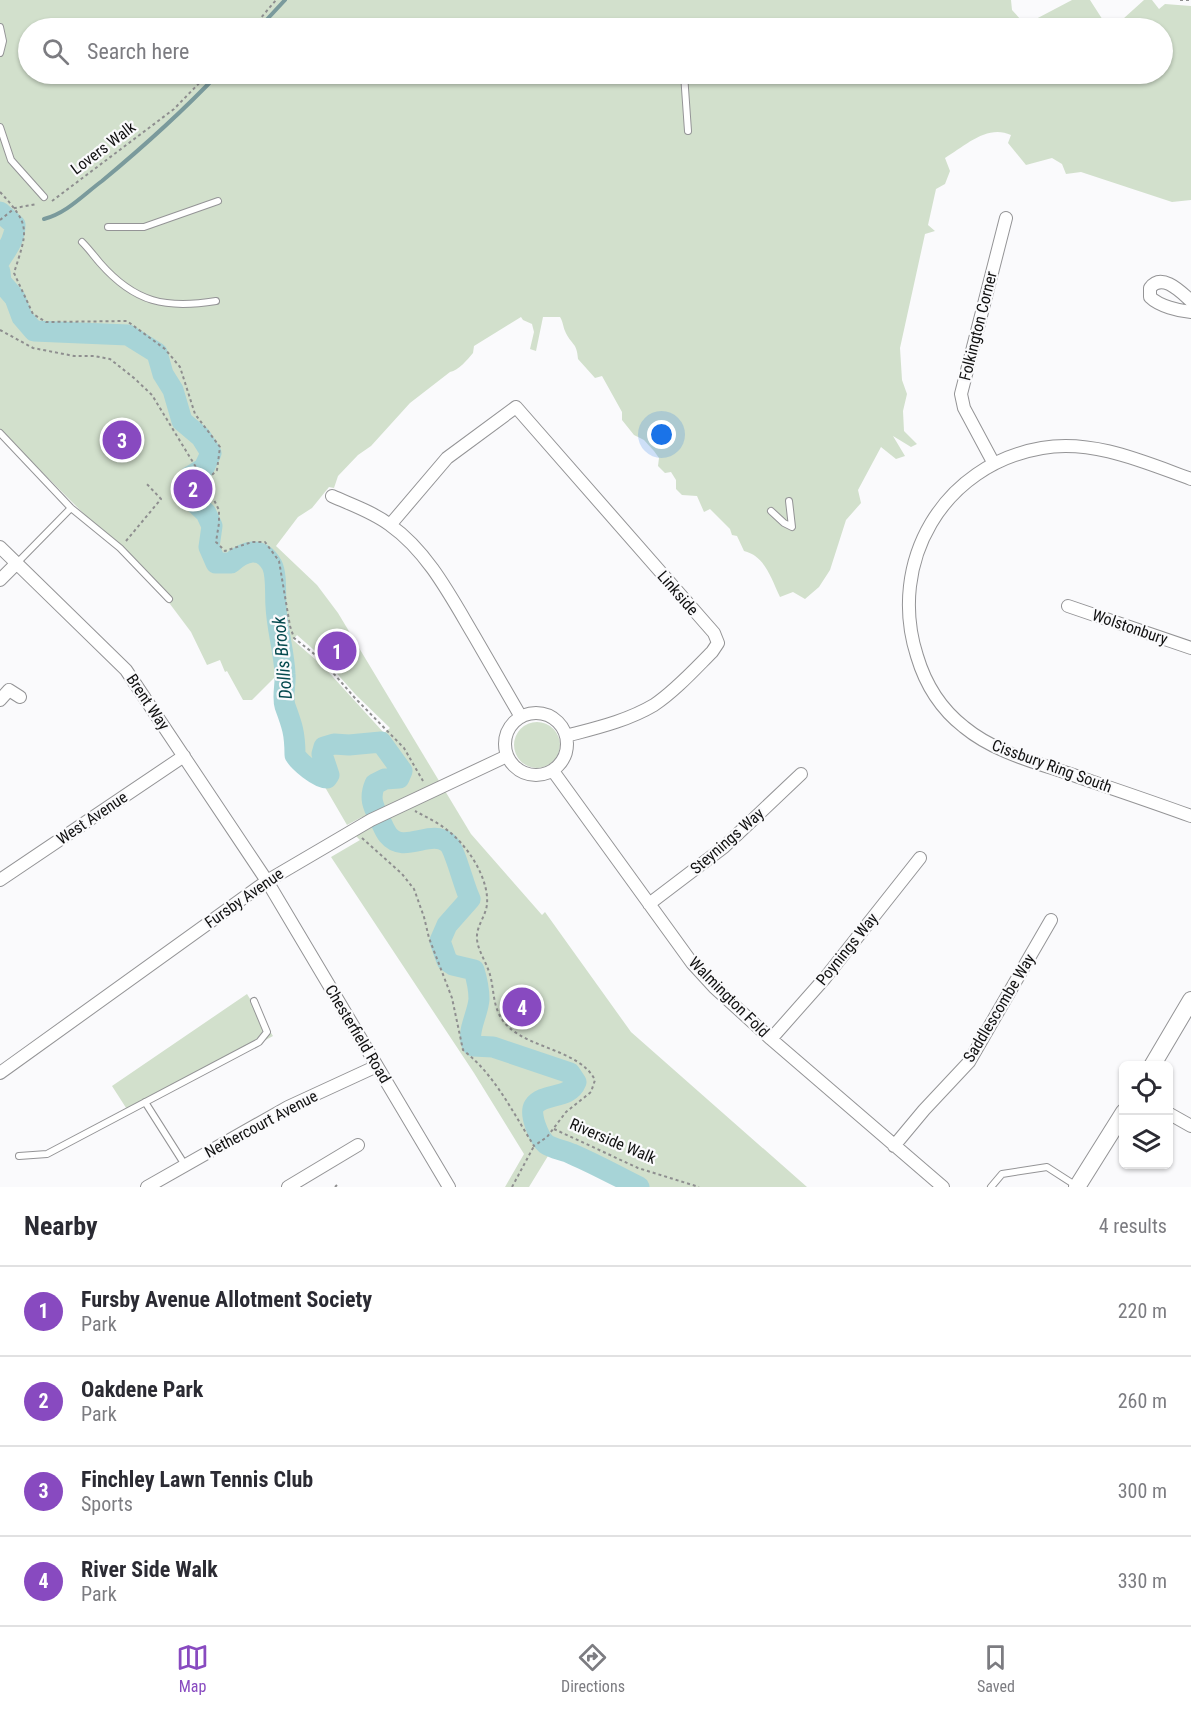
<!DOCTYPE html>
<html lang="en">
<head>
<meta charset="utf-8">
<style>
  body { margin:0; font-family:"Roboto Condensed",sans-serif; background:#f2f2f3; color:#2b2b33 }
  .controls { position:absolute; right:18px; bottom:18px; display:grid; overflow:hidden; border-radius:9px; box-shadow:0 2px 4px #0004 }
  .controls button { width:54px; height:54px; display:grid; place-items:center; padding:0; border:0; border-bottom:2px solid #e1e1e2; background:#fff; color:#2b2b33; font:30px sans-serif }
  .you { position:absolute; left:662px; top:435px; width:21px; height:21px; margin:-15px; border:4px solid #fff; border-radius:50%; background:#1a73e8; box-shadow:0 0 0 9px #1a73e833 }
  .badge { display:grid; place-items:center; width:39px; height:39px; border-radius:50%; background:#884ac0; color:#fff; font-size:20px; font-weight:700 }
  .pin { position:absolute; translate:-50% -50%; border:3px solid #fff; box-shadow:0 2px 6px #0006 }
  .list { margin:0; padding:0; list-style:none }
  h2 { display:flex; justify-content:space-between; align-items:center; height:78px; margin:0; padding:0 24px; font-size:26px }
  h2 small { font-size:20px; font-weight:400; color:#7c7c81 }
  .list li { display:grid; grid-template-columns:39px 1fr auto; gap:18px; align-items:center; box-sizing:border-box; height:90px; padding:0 24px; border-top:2px solid #e1e1e2 }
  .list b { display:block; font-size:22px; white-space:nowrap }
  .list p { margin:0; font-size:20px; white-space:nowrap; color:#7c7c81 }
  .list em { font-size:20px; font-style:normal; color:#7c7c81 }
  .icon { flex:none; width:33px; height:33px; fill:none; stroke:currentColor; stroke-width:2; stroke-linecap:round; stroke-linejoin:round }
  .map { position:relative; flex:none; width:1191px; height:1187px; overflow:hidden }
  .search { position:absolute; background:#fff; box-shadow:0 2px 4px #0004; left:18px; right:18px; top:18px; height:66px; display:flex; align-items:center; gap:15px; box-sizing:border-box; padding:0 21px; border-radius:33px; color:#7c7c81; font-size:22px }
  .sheet { height:438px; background:#fff }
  nav { display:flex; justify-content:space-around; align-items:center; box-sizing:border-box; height:84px; border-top:2px solid #e1e1e2; background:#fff; font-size:16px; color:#7c7c81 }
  nav a { display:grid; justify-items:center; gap:3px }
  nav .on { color:#884ac0 }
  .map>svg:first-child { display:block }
</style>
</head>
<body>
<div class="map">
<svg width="1191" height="1187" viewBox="0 0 1191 1187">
  <rect width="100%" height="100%" fill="#fafafc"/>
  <path fill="#d2e0cc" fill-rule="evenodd" d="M 0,0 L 1011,0 L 1012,10 L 1022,21 L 1034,20 L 1072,0 L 1090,0 L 1108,28 L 28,28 L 28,74 L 1162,74 L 1162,28 L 1113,28 L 1144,0 L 1152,0 L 1159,9 L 1165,4 L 1191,6 L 1191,200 L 1172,202 L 1081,172 L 1066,174 L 1062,164 L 1052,158 L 1026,165 L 1008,143 L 1011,135 C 987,124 965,146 945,158 L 950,171 L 945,184 L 936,189 L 928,225 L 935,231 L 925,234 L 900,348 L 902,380 L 907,394 L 903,411 L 904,431 L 917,444 L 911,447 L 893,436 L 905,456 L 896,459 L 881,447 L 858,490 L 861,503 L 846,520 L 830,570 L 819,587 L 805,599 L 793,592 L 780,597 C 771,578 765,556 744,551 L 737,536 L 732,535 L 730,529 L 710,509 L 704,512 L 697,496 L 682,495 L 676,489 L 676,480 L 671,472 L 665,473 L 658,466 L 659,458 L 654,451 L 644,440 L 634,435 L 622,420 L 622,412 L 602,376 L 595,378 L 578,359 C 577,342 571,345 565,331 C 563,326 563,322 560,317 L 543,317 L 536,351 L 530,349 L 534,332 L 532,324 L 523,320 L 521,317 L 474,346 L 473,353 C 467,360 459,370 450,372 L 410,403 L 371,446 L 358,455 L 338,476 L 334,488 L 329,487 L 312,508 L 298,517 L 276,546 L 317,585 L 338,613 L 471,834 L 542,915 L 545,912 L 631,1032 L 807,1187 L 632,1187 L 551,1151 L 529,1187 L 505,1187 L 524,1154 L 474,1073 L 331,857 L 360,840 L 354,834 L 362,817 L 347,825 L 322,782 L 314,780 L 308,771 L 292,761 L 293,742 L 286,720 L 288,718 L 281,706 L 282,680 L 279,677 L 275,677 L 252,700 L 243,700 L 227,671 L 225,672 L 220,660 L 207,665 L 191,632 L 164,596 L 140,574 L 122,552 L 0,430 ZM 297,635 L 323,658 L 356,695 L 390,728 L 384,733 L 323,666 L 293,640 Z
    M514 745a23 23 0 1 1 46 0a23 23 0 1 1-46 0Z
    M 247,994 L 273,1036 L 130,1114 L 112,1086 Z"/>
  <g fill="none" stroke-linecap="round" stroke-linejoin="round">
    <path stroke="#7a9a9c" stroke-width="4" d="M 259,28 L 285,0
      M 44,219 C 67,213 83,195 102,181 C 143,147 182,112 218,74"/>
    <path stroke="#a7d4d7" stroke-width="21" d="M 0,212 L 15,225 C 15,239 7,249 0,260
      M 0,272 L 1,282 L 15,298 L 22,317 L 34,331 L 128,335 L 157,353 L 163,374 L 173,390 L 182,421 L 201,437 L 211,453 L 204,468 L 189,477 L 186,490 L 192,500 L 206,513 L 212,526 L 209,547 L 216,563 L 231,563 C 244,551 261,545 272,565 C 277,575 275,594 276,606 C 277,629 284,651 285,674 C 286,684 282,696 285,706 C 292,725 295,733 295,755 C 299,762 318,778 327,778 L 329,775 L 322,754 L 324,747 L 334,744 L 349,745 L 381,742 L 402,771 L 399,778 L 385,779 L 375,784 C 369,798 373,806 379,818 C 382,823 384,830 388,835 C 404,855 431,828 448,843 C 455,849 464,887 470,899 L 447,925 L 440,941 L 447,961 L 453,965 L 474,970 C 477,980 479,989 479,999 C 478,1015 465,1034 473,1046 L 493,1047 L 570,1073 L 576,1082 C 569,1100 544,1092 534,1106 C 529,1114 539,1138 546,1144 C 553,1149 564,1150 572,1154 C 595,1164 617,1176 639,1187"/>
    <g stroke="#949496" stroke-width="8">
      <path id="lane" d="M 242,25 L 246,28
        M 0,27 L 3,41 L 0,53
        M 684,74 L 688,131
        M 0,127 L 11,160 L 44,197
        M 108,227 L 144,227 L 218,201
        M 82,242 C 89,249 94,256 100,263 C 135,303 166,309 216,301
        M 0,433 L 71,508 L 120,548 L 169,599
        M 771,511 L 784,523 L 792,527 L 789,501
        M 17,563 L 71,508
        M 145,1102 L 185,1165
        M 19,1156 L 47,1154 L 259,1042 L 267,1032 L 254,1001
        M 991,1187 L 1002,1174 L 1047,1167 L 1075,1185"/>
    </g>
    <g stroke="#949496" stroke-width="14">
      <path id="street" d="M 1191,301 C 1181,292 1162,272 1150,288 L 1150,297 C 1159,306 1179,311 1191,312
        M 994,464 L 964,408 L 961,394 L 1006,218
        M 1191,479 C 1144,462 1093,439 1042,448 C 943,465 887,562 917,656 C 925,683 941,709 964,727 C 993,751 1031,761 1067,773 C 1108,787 1150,801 1191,816
        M 332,496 C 352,505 373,512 390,525 C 427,551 450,595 473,634 C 489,662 505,689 521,717
        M 390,525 L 447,458 L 516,407 L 714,633 L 718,643 L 712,652 C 694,670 675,691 654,705 C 627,721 596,728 566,736
        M 0,547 L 126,670 L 267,881 L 449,1187
        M 0,580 L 16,564
        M 1068,606 L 1191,648
        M 0,700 L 9,690 L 20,697
        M505 744a31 31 0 1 1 62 0a31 31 0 1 1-62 0Z
        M 553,771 L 692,963 L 714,987 L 771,1039 L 943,1187
        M 0,880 L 184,756
        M 649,904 L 724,847 L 801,774
        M 771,1039 L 825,978 L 920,858
        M 0,1073 L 267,881 L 371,820 L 507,756
        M 1168,1113 L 1191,1126
        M 894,1146 L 924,1110 L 969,1062 L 1051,920
        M 147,1187 L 288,1107 L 377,1066
        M 288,1187 L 358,1145"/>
    </g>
    <g stroke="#949496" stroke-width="18">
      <path id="secondary" d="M 1152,1066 L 1191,1000
        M 1077,1187 L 1124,1112"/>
    </g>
    <path stroke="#8e8e8f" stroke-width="2" stroke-dasharray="3 3" stroke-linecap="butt" d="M 1180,0 L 1191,0
      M 254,26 L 276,0
      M 0,192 C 32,226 27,231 14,273 L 33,314 L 46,322 L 127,321 L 165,349 L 180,367 L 195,414 L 220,447 L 217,470 L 205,482
      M 52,201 L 174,109 L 208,74
      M 0,220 L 15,208 L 37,204
      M 0,330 L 33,348 L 74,356 L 94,356 L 110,359 L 134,378 L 152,395 L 205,482 L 219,510 L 219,523 L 216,542 L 225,551 L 252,542 L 265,542 L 279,561 L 290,626 L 294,638 L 322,660 L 354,697 L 404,748 L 423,781
      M 126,541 L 161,499 L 145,482
      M 362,838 L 402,874 L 414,889 L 424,917 L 429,938 L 452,998 L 463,1050 C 495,1075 512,1111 534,1146 L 547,1137 L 566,1112 L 591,1092 L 595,1080 C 578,1046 515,1049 499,1014 C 492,1000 494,983 488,969 C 484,958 476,947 477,935 C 478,924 486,915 487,904 C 489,881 471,851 454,836 C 443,825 428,818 415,811
      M 554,1129 L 638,1168 L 699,1187
      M 335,1187 L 337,1185
      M 512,1187 L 534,1146"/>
    <use href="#lane" stroke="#fff" stroke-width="6"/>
    <use href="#street" stroke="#fff" stroke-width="12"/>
    <use href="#secondary" stroke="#fff" stroke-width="16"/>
  </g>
  <g text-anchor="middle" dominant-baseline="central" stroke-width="4.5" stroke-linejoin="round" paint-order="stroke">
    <g font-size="16" fill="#111" stroke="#fafafc">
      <text transform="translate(103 148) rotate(-37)">Lovers Walk</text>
      <text transform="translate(978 326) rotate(-76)">Folkington Corner</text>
      <text transform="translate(678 593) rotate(49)">Linkside</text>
      <text transform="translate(1130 627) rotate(19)">Wolstonbury</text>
      <text transform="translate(148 702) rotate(56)">Brent Way</text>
      <text transform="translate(1052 766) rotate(20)">Cissbury Ring South</text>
      <text transform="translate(92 818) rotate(-34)">West Avenue</text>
      <text transform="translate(727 841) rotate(-41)">Steynings Way</text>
      <text transform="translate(244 898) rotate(-35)">Fursby Avenue</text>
      <text transform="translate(847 949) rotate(-51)">Poynings Way</text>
      <text transform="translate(729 997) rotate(45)">Walmington Fold</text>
      <text transform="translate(999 1008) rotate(-59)">Saddlescombe Way</text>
      <text transform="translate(358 1034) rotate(59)">Chesterfield Road</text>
      <text transform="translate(261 1124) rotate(-28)">Nethercourt Avenue</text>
      <text transform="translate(613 1141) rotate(23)">Riverside Walk</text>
    </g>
    <g font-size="18" font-style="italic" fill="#04494e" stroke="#fafafc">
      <text transform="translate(282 658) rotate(-95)">Dollis Brook</text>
    </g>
  </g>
</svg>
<div class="controls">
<button><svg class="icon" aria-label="locate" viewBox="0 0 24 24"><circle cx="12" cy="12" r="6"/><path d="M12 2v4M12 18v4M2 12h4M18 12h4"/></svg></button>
<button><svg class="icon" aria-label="layers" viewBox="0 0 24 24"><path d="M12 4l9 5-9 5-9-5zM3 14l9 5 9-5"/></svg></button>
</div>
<div class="you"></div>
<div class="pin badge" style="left:337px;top:651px">1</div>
<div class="pin badge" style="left:193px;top:489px">2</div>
<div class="pin badge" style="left:122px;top:440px">3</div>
<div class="pin badge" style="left:522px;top:1007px">4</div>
<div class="search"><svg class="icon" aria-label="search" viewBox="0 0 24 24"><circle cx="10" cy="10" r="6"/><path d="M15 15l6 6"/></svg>Search here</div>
</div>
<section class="sheet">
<h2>Nearby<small>4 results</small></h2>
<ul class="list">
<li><span class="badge">1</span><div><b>Fursby Avenue Allotment Society</b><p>Park</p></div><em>220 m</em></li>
<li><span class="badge">2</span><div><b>Oakdene Park</b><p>Park</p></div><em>260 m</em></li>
<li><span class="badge">3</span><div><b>Finchley Lawn Tennis Club</b><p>Sports</p></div><em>300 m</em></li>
<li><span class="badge">4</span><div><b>River Side Walk</b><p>Park</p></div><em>330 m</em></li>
</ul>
</section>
<nav>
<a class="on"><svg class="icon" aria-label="map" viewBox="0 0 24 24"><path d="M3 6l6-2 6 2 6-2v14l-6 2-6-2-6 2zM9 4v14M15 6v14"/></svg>Map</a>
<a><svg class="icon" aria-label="directions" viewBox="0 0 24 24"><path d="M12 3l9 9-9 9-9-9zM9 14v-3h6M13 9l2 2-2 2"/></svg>Directions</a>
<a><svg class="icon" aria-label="saved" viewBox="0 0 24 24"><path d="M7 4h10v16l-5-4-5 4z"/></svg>Saved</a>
</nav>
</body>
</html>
